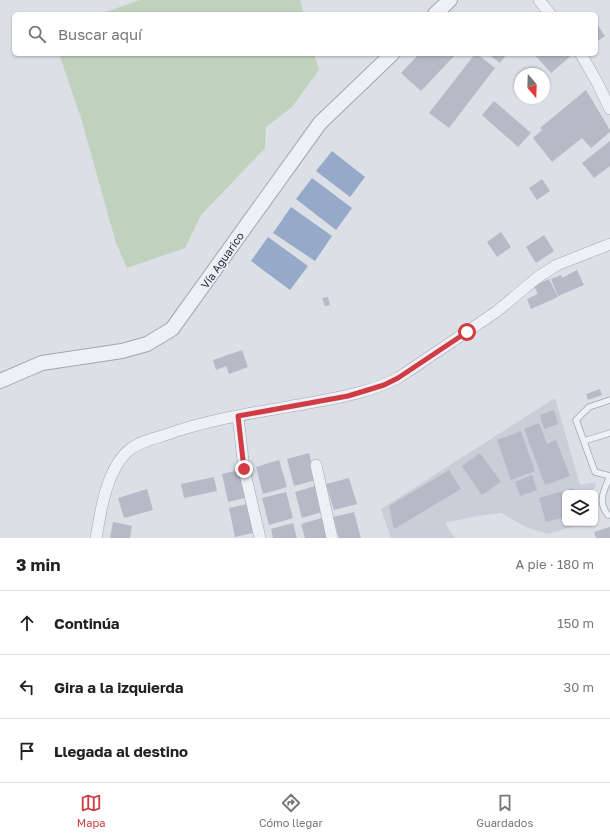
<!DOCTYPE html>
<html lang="es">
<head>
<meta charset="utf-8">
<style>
  body { margin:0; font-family:"Golos Text",sans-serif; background:#f6f6f6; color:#222 }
  .controls { position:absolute; right:12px; bottom:12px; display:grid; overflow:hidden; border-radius:6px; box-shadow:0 1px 3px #0004 }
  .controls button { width:36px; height:36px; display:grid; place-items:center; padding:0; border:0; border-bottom:1px solid #e0e0e0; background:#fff; color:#222; font:20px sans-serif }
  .compass { position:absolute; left:514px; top:68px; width:36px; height:36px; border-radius:50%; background:#fff; box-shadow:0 1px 3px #0004; rotate:161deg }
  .stop { position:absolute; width:12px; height:12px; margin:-9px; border:3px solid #d13b43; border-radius:50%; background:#fff }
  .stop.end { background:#d13b43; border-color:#fff; box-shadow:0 1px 4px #0008 }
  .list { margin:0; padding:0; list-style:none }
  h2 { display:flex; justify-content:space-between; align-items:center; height:52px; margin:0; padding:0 16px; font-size:17px }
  h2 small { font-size:13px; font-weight:400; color:#767676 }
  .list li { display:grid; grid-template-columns:26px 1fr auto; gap:12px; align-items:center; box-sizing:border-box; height:64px; padding:0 16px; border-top:1px solid #e0e0e0 }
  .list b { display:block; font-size:15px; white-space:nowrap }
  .list em { font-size:13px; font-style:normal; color:#767676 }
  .icon { flex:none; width:22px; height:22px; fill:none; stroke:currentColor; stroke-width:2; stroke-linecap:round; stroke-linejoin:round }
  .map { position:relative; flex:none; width:610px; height:538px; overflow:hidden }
  .search { position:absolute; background:#fff; box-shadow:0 1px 3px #0004; left:12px; right:12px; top:12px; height:44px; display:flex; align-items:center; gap:10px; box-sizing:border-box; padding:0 14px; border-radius:6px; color:#767676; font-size:15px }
  .sheet { height:244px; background:#fff }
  nav { display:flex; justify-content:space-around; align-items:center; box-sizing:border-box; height:56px; border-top:1px solid #e0e0e0; background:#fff; font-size:11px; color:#767676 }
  nav a { display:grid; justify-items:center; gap:2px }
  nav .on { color:#d13b43 }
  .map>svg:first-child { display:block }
</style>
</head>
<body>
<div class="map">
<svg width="610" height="538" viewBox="0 0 610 538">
  <rect width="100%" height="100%" fill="#dcdfe6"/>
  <path fill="#caced8" d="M 555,398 L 580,485 L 596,482 L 593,493 L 565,493 L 565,523 L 584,523 L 548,534 L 526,527 L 501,513 L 477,516 L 445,523 L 455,538 L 391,538 L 381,509 Z"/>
  <path fill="#c0d1bd" d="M 140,0 L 300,0 L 304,14 L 100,14 Z
    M 59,54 L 314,54 L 319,70 L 292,107 L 266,127 L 265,148 L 201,215 L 185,248 L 127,268 L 116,243 L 81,118 Z"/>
  <path fill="#95a9c8" d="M 332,151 L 365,177 L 350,197 L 316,171 Z
    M 312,178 L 352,208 L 336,230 L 296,199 Z
    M 291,207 L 332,236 L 315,261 L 273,233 Z
    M 268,237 L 308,266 L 290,290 L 251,261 Z"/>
  <path fill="#b6bac6" d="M 596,23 L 605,36 L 596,42 Z
    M 419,54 L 456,54 L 421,91 L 401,73 Z
    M 475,54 L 477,54 L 495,68 L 449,128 L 429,113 Z
    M 488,54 L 507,54 L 500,63 Z
    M 534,54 L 573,54 L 551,73 Z
    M 586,90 L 610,130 L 610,132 L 591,148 L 582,138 L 552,162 L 533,138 L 542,130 L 540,128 Z
    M 494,101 L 531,133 L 518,147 L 482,115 Z
    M 610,141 L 610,166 L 594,178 L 582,163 Z
    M 542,179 L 550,191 L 537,200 L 529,188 Z
    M 501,232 L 511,247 L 497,257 L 487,242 Z
    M 544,235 L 554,251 L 536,263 L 526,247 Z
    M 577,270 L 584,285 L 558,296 L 551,279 L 561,275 L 562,278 Z
    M 549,279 L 558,297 L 531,309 L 527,299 L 538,294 L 534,286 Z
    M 328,297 L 330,305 L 325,306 L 322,298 Z
    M 242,350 L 248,367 L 229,374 L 226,366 L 216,370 L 213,360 Z
    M 600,389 L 602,395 L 588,400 L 586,394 Z
    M 554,410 L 558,424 L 544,429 L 540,415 Z
    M 539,423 L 547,444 L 556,440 L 570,476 L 545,485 L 524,429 Z
    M 521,431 L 535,471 L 511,480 L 497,440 Z
    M 309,453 L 316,480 L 294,486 L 287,459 Z
    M 480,453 L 501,482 L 482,495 L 462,466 Z
    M 279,460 L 287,487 L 263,494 L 256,467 Z
    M 239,470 L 245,498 L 228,502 L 222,474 Z
    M 449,470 L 461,489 L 394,529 L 389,506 Z
    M 532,475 L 537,490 L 520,496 L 515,482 Z
    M 214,477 L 217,491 L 184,498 L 181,484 Z
    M 349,478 L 357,504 L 334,510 L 326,484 Z
    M 315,486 L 322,512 L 302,518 L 295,492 Z
    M 573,488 L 574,493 L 565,493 L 565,517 L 546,522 L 539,498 Z
    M 147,489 L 153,510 L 124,518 L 118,498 Z
    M 286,492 L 293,518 L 269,525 L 262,498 Z
    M 247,504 L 253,533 L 235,537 L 229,508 Z
    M 354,512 L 361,538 L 339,538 L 333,517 Z
    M 322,518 L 327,538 L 305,538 L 301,524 Z
    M 113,522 L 132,526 L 130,538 L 110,538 Z
    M 293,523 L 297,538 L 273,538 L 271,529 Z
    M 610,527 L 610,538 L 596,538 L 594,532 Z"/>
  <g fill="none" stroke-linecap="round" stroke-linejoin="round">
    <g stroke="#a1a6b0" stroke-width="7">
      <path id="service" d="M 610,400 L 589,407 L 576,420 L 595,472 L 610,476
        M 584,441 L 610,433
        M 610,476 C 604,491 597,501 608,515 L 610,515"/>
    </g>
    <g stroke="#a1a6b0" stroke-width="12">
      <path id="minor" d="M 539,0 L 550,14
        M 581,54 L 598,84 L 610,109
        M 238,416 L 244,469 L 260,538
        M 316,465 L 332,538
        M 96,538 C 101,510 106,471 128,451 C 138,442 153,439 165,435 C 210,419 257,412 304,404 C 336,398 368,393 398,378 L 496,312 L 538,277 L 557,265 L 610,244"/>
    </g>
    <g stroke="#a1a6b0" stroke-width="16">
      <path id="tertiary" d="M 435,14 L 450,0
        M 0,381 L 42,363 L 122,351 L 147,344 L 172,329 L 320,123 L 392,54"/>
    </g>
    <use href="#service" stroke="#eef0f5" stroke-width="5.5"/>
    <use href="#minor" stroke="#eef0f5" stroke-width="11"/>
    <use href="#tertiary" stroke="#eef0f5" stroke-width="14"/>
  </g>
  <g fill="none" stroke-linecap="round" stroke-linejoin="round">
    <path stroke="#d13b43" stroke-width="5" d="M 244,469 L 238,416 L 348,396 L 384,385 L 398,378 L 467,332"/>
  </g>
  <g text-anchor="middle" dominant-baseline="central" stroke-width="3.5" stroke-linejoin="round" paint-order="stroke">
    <g font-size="11" fill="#252c3d" stroke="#ebeef4">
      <text transform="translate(222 260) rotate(-55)">Vía Aguarico</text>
    </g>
  </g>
</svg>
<div class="controls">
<button><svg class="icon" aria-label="layers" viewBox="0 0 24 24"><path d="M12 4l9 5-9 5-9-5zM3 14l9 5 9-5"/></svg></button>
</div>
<svg class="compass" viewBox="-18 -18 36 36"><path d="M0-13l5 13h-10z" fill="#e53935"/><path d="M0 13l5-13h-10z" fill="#767676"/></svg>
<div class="stop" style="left:467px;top:332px"></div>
<div class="stop end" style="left:244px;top:469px"></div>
<div class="search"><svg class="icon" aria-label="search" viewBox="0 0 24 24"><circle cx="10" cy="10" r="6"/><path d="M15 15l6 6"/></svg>Buscar aquí</div>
</div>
<section class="sheet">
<h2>3 min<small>A pie · 180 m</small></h2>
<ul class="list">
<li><svg class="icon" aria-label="ahead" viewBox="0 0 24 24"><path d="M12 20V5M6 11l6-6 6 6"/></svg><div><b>Continúa</b></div><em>150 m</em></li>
<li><svg class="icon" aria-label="left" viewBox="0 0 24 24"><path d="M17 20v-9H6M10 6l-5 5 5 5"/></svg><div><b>Gira a la izquierda</b></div><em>30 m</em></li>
<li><svg class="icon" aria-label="arrive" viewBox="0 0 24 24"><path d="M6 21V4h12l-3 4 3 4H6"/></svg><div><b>Llegada al destino</b></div></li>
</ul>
</section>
<nav>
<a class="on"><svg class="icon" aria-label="map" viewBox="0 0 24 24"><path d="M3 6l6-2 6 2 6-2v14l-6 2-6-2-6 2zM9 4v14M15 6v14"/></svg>Mapa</a>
<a><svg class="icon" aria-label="directions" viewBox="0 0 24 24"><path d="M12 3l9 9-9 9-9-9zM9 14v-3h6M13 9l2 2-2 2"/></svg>Cómo llegar</a>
<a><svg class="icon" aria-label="saved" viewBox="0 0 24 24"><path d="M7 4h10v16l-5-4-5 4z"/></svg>Guardados</a>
</nav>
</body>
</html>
